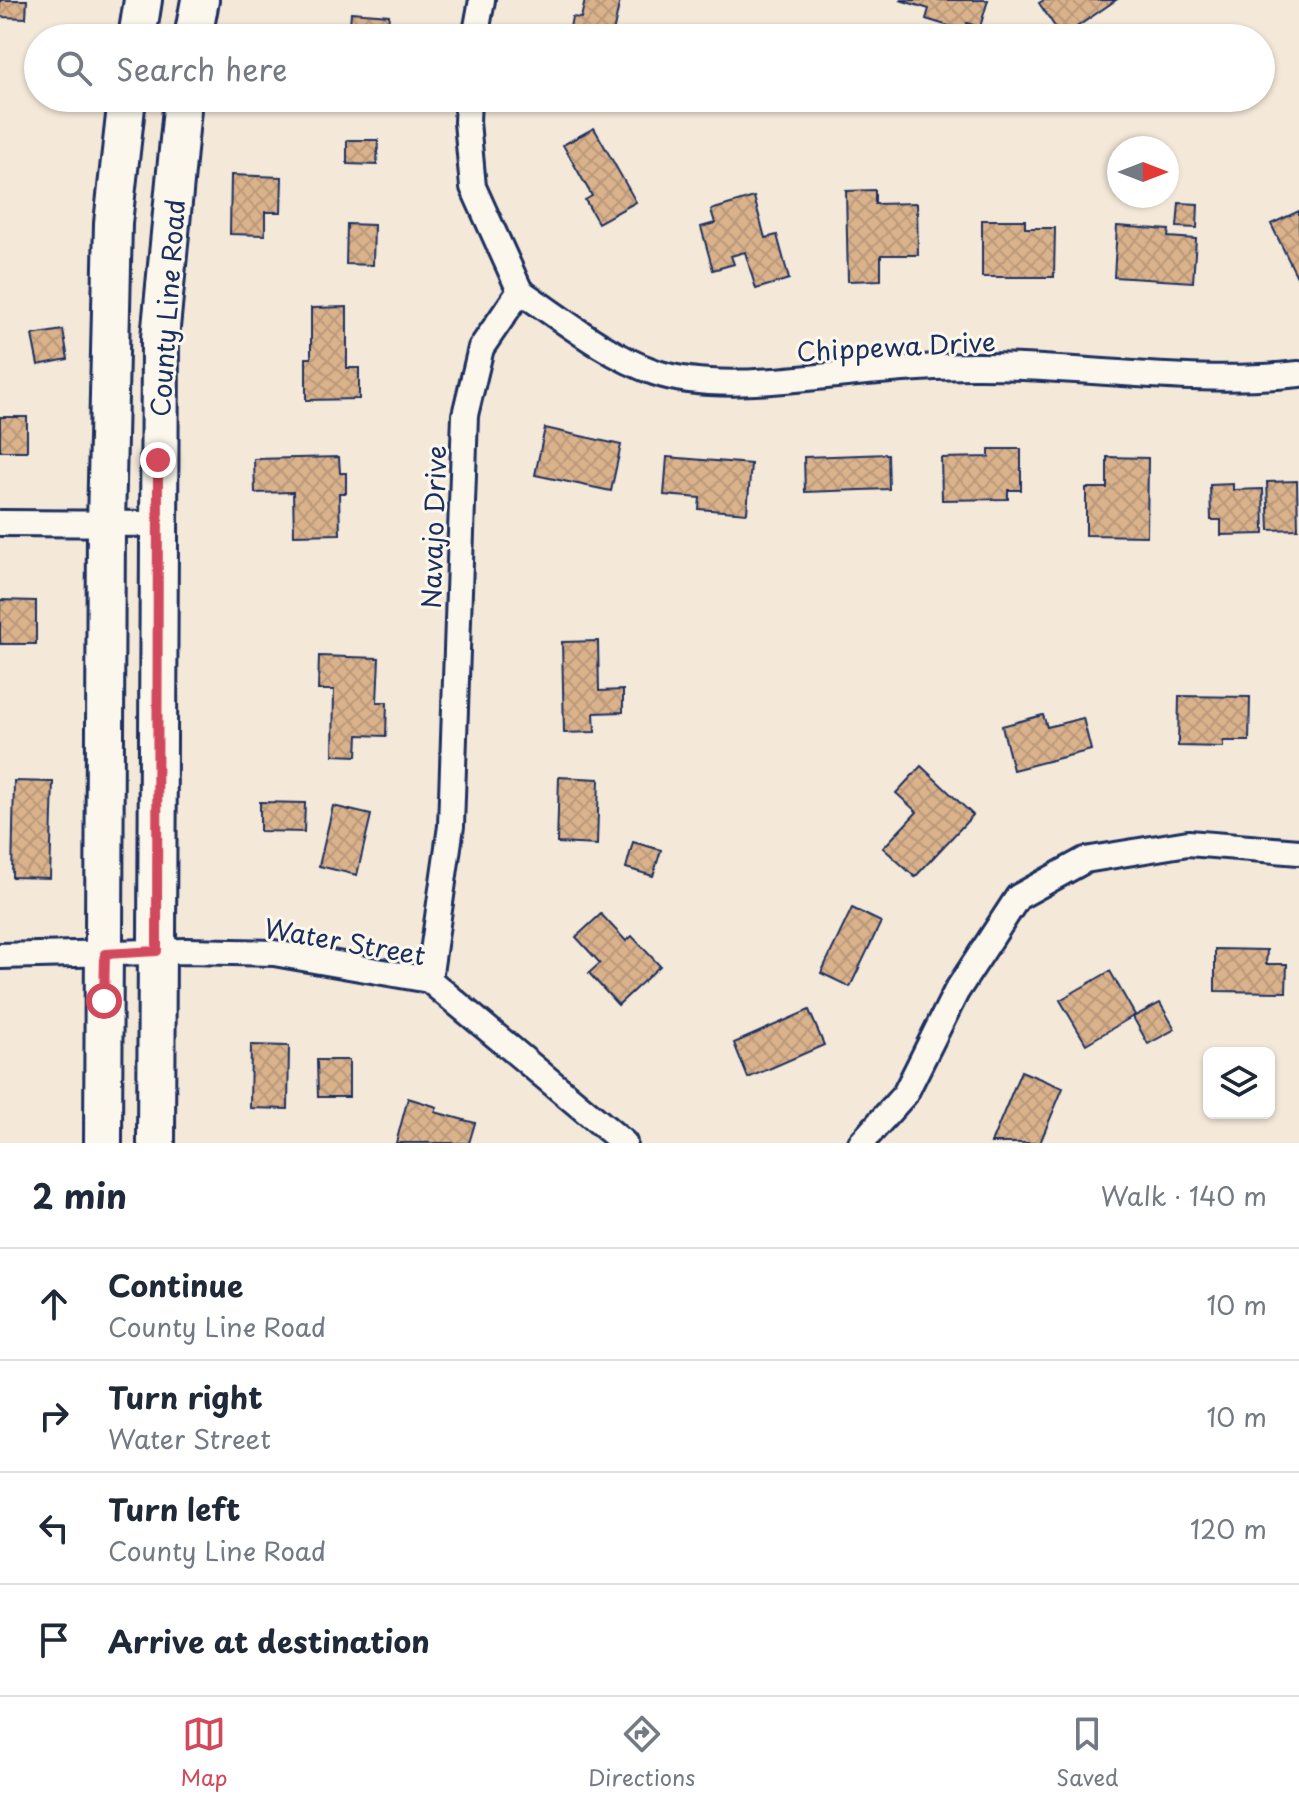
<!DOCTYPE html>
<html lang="en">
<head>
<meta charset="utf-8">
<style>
  body { margin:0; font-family:"Playpen Sans",sans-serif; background:#f2f2f3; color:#1f2937 }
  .controls { position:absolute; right:24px; bottom:24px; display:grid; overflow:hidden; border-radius:12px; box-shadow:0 2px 6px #0004 }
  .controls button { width:72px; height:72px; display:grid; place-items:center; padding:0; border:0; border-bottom:2px solid #e0e1e3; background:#fff; color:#1f2937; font:40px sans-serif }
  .compass { position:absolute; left:1107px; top:136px; width:72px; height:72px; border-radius:50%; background:#fff; box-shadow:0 2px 6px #0004; rotate:90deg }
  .stop { position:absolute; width:24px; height:24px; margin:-18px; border:6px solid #d1495b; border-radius:50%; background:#fff }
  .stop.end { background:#d1495b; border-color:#fff; box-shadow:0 2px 8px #0008 }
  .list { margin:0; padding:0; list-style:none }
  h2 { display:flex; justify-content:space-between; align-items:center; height:104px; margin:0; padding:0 32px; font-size:34px }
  h2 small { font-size:26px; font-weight:400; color:#747a83 }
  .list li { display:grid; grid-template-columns:52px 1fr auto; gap:24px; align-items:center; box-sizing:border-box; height:112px; padding:0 32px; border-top:2px solid #e0e1e3 }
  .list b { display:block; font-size:30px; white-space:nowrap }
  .list p { margin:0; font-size:26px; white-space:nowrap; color:#747a83 }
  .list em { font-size:26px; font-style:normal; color:#747a83 }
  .icon { flex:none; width:44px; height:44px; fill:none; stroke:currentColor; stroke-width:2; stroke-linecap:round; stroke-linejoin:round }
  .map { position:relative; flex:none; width:1299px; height:1143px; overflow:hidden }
  .search { position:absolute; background:#fff; box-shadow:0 2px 6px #0004; left:24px; right:24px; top:24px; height:88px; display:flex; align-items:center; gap:20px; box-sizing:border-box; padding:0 28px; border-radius:44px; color:#747a83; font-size:30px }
  .sheet { height:552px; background:#fff }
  nav { display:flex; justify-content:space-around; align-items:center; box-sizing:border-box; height:112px; border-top:2px solid #e0e1e3; background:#fff; font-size:22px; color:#747a83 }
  nav a { display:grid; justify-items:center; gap:4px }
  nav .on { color:#d1495b }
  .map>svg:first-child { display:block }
</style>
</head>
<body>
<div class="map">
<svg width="1299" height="1143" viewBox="0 0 1299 1143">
  <defs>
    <pattern id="building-cross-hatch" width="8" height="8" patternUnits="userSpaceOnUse" patternTransform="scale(2)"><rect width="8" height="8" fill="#dab28b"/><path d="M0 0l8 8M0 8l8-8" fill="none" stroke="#ba997a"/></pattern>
  </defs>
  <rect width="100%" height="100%" fill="#f4e9d9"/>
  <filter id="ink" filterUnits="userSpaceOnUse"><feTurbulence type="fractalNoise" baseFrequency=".0125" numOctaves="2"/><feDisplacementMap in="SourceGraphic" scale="16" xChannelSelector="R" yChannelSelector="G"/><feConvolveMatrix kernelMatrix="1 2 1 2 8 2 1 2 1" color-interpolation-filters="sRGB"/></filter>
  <g filter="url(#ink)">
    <path fill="url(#building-cross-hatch)" stroke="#1b2f5e" stroke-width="2" d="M 0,0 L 27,0 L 26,18 L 0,17 Z
      M 585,0 L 620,0 L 612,38 L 568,38 L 572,17 L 581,18 Z
      M 900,0 L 988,0 L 980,27 L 967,23 L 965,31 L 926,19 L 929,9 Z
      M 1044,0 L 1116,0 L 1062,37 L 1039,3 Z
      M 351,12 L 389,15 L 387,38 L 349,38 Z
      M 594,128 L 636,202 L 598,223 L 585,200 L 592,196 L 563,145 Z
      M 347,140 L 378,140 L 377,165 L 347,164 Z
      M 231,175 L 282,177 L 281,212 L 265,212 L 265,235 L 230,234 Z
      M 875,190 L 875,204 L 917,203 L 918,255 L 881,255 L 881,280 L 848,281 L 846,191 Z
      M 754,197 L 765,238 L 777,235 L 789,279 L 756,289 L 745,252 L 731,256 L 734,264 L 713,270 L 701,227 L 715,223 L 711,210 Z
      M 1179,203 L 1198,204 L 1197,228 L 1177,227 Z
      M 1299,211 L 1299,276 L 1297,277 L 1271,224 Z
      M 982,220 L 1025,220 L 1025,228 L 1055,228 L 1054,277 L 982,277 Z
      M 347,224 L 374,225 L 373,265 L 346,264 Z
      M 1117,226 L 1169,230 L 1168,237 L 1196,239 L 1193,282 L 1114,277 Z
      M 347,307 L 347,368 L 359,368 L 359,399 L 306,400 L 306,358 L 311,358 L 311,308 Z
      M 63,330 L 68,359 L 38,365 L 32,335 Z
      M 0,417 L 27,417 L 27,451 L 0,451 Z
      M 545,428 L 621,445 L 611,491 L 535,475 Z
      M 989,449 L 1021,449 L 1021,490 L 1008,490 L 1008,499 L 942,500 L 941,458 L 989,457 Z
      M 888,454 L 889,489 L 805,492 L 804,457 Z
      M 339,457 L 340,473 L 346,473 L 346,493 L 339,493 L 340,534 L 294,535 L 293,492 L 255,493 L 254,459 Z
      M 667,457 L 751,464 L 747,513 L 699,509 L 700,498 L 664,495 Z
      M 1107,457 L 1148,458 L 1147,536 L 1086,535 L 1086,488 L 1107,488 Z
      M 1297,481 L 1298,529 L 1269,530 L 1267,482 Z
      M 1233,484 L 1233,490 L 1263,489 L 1264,534 L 1221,535 L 1221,520 L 1211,520 L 1210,485 Z
      M 0,600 L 36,601 L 36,644 L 0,644 Z
      M 598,641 L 599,691 L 623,690 L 623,712 L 594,713 L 595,732 L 564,733 L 562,642 Z
      M 319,656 L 379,658 L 377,702 L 387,702 L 386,736 L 358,735 L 357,756 L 333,755 L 334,690 L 318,690 Z
      M 1179,696 L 1250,697 L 1249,741 L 1223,741 L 1223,747 L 1178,746 Z
      M 1043,715 L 1047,727 L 1083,718 L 1091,750 L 1013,770 L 1002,726 Z
      M 921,766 L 973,815 L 915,877 L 883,848 L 917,812 L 896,793 Z
      M 559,777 L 599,779 L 597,845 L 557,843 Z
      M 14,781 L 53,782 L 50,878 L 12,877 Z
      M 260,802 L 305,803 L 304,832 L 260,831 Z
      M 333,806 L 371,815 L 357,875 L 319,866 Z
      M 633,842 L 661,850 L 653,876 L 626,868 Z
      M 852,908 L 881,922 L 850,987 L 821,973 Z
      M 601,914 L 626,941 L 632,936 L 660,966 L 618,1005 L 589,973 L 600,963 L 576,937 Z
      M 1215,949 L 1267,950 L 1266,964 L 1287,964 L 1286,992 L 1215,991 Z
      M 1110,971 L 1135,1015 L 1086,1044 L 1060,1000 Z
      M 1160,1003 L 1175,1029 L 1148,1044 L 1133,1017 Z
      M 809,1010 L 824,1045 L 748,1078 L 734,1043 Z
      M 251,1045 L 289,1046 L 288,1109 L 250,1108 Z
      M 317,1060 L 349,1060 L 349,1097 L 318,1097 Z
      M 1021,1071 L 1063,1088 L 1040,1143 L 991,1143 Z
      M 408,1098 L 437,1107 L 435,1112 L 475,1123 L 469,1143 L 396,1143 Z"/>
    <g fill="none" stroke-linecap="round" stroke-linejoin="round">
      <g stroke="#1b2f5e" stroke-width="30">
        <path id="minor" d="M 475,38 L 482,0
          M 468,98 L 467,122 L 473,187 L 520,291
          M 520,291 C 562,319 606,355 654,372 C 708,391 790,380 846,374 C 888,370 931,366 973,366 C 1082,365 1190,386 1299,374
          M 0,523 L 158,524
          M 0,956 L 187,951 L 274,953 L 429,980 L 624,1143
          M 429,980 L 451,826 L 465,415 L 481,348 L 520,291
          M 861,1143 L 905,1094 L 956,992 L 1018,897 L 1085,860 L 1188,843 L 1299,852"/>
      </g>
      <g stroke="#1b2f5e" stroke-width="42">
        <path id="secondary" d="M 137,38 L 143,0
          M 193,38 L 200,0
          M 103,1143 L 106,524 L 113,223 L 127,98
          M 156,1143 L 160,338 L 183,98"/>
      </g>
      <use href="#minor" stroke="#fbf7ec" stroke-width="24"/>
      <use href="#secondary" stroke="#fbf7ec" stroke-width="36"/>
    </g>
  </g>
  <g fill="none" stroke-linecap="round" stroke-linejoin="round" filter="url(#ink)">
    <path stroke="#d1495b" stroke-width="10" d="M 104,1001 L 105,954 L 157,951 L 158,460"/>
  </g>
  <g text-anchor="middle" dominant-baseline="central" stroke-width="6" stroke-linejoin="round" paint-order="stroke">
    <g font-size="26" fill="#1b2f5e" stroke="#fbf7ec">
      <text transform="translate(167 308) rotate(-86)">County Line Road</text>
      <text transform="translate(896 346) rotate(-3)">Chippewa Drive</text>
      <text transform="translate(433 527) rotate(-88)">Navajo Drive</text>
      <text transform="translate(345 941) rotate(10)">Water Street</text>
    </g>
  </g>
</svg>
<div class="controls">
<button><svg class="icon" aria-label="layers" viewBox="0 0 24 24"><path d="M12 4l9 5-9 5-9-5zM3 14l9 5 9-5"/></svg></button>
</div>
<svg class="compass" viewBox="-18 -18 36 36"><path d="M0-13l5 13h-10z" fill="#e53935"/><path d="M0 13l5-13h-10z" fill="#747a83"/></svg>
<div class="stop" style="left:104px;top:1001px"></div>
<div class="stop end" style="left:158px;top:460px"></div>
<div class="search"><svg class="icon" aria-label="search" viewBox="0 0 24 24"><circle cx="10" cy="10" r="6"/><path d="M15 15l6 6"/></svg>Search here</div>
</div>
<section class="sheet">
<h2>2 min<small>Walk · 140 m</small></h2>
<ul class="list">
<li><svg class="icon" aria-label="ahead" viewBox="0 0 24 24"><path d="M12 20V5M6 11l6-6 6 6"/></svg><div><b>Continue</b><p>County Line Road</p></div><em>10 m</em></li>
<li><svg class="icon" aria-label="right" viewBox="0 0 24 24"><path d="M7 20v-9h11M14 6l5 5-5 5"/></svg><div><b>Turn right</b><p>Water Street</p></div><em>10 m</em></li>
<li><svg class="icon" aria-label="left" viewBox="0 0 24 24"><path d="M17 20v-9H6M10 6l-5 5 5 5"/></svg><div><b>Turn left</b><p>County Line Road</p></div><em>120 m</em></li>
<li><svg class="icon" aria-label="arrive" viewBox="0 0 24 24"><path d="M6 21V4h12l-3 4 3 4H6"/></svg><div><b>Arrive at destination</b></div></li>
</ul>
</section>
<nav>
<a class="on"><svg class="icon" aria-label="map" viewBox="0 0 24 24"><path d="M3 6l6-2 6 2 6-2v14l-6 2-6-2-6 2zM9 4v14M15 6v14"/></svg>Map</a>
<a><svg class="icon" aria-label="directions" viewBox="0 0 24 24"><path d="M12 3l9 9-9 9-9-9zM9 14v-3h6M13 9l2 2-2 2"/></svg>Directions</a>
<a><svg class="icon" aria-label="saved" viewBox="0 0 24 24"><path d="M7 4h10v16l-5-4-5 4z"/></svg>Saved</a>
</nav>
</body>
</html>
